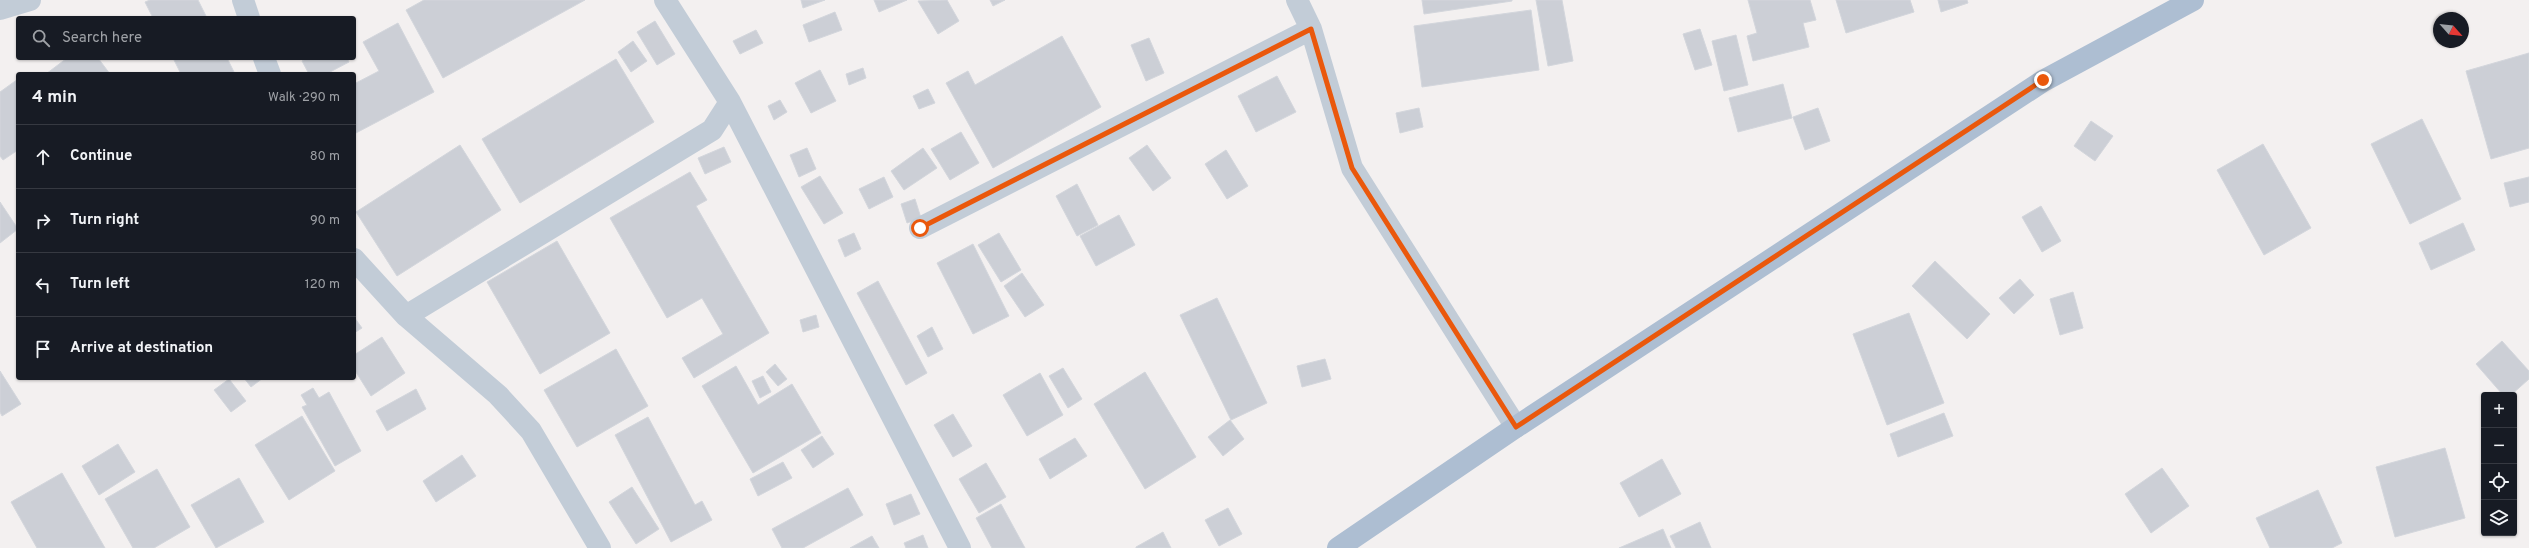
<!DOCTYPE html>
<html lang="en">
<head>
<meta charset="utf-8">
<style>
  body { margin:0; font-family:Overpass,sans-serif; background:#242831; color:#f1f3f6 }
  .controls { position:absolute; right:12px; bottom:12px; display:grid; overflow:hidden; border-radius:4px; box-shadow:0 1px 3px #0004 }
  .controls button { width:36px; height:36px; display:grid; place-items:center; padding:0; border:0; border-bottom:1px solid #363941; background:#171b24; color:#f1f3f6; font:20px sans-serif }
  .compass { position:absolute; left:2433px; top:12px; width:36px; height:36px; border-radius:50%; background:#171b24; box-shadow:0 1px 3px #0004; rotate:117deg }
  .stop { position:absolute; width:12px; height:12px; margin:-9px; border:3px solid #ea580c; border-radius:50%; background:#fff }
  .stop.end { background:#ea580c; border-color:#fff; box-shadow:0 1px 4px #0008 }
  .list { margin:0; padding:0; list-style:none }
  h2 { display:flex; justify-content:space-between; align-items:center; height:52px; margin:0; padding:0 16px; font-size:17px }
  h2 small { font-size:13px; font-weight:400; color:#9ea1a6 }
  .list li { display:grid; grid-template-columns:26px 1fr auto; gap:12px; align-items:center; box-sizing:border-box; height:64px; padding:0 16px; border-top:1px solid #363941 }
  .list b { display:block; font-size:15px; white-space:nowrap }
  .list em { font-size:13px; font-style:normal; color:#9ea1a6 }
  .icon { flex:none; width:22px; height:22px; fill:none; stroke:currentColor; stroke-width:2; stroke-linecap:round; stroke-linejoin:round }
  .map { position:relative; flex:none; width:2529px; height:548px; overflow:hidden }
  .search { position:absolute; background:#171b24; box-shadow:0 1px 3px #0004; left:16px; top:16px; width:340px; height:44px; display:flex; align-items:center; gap:10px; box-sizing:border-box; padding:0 14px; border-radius:4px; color:#9ea1a6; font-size:15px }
  .panel { position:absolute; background:#171b24; box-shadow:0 1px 3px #0004; left:16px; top:72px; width:340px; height:308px; border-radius:4px }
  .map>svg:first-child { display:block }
</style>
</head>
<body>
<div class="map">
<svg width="2529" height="548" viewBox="0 0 2529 548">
  <rect width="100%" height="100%" fill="#f3f0f0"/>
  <path fill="#cccfd6" stroke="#d3d6dc" d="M 150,0 L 198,0 L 207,18 L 153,18 L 145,2 Z
    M 424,0 L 585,0 L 443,78 L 406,10 Z
    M 801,0 L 825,0 L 803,8 Z
    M 874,0 L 907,0 L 879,12 Z
    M 947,0 L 959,21 L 938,34 L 918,1 Z
    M 990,0 L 1005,0 L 993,6 Z
    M 1422,0 L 1512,0 L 1512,1 L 1424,14 Z
    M 1536,0 L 1562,0 L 1573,61 L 1548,66 Z
    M 1748,0 L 1810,0 L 1816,20 L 1803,23 L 1809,47 L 1753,61 L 1747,36 L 1757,33 Z
    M 1836,0 L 1910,0 L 1914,12 L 1846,33 Z
    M 1938,0 L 1967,0 L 1968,3 L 1941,12 Z
    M 1531,10 L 1539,70 L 1422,87 L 1414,26 Z
    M 835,12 L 842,30 L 809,42 L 803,25 Z
    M 655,21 L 675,54 L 657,65 L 637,32 Z
    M 398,23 L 434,92 L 354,134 L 354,84 L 379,71 L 363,42 Z
    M 1700,29 L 1712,65 L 1695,70 L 1683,34 Z
    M 756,30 L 763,43 L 740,54 L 733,41 Z
    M 1736,35 L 1748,85 L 1724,91 L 1712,41 Z
    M 1062,36 L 1101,107 L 993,168 L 946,83 L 968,71 L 975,85 Z
    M 1149,38 L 1164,73 L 1146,81 L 1131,45 Z
    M 633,41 L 647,61 L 631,72 L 618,52 Z
    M 2529,53 L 2529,148 L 2491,159 L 2466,71 Z
    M 67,58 L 98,58 L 110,74 L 46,74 Z
    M 173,58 L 227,58 L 235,74 L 181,74 Z
    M 307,58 L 347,58 L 349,62 L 330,72 L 331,74 L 309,74 L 302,61 Z
    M 616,59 L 654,122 L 520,203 L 482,139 Z
    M 863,68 L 866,78 L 849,85 L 846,74 Z
    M 820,70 L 836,101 L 811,113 L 795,83 Z
    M 1277,76 L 1296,112 L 1256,132 L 1238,96 Z
    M 18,79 L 18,150 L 3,160 L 0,156 L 0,92 Z
    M 1783,84 L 1792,118 L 1738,132 L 1729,98 Z
    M 928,89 L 935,103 L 919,109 L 913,96 Z
    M 780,100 L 787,112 L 774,120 L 768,106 Z
    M 1419,108 L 1423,127 L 1400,133 L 1396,113 Z
    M 1818,108 L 1830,141 L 1805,150 L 1793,117 Z
    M 2422,119 L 2461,199 L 2410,224 L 2371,144 Z
    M 2091,121 L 2113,136 L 2095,161 L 2074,146 Z
    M 961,132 L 979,163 L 950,180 L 931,149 Z
    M 2263,144 L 2311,228 L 2264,255 L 2217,170 Z
    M 460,145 L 501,210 L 397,276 L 356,212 Z
    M 1147,145 L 1171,178 L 1153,191 L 1129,158 Z
    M 724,147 L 731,162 L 705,174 L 698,158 Z
    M 807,148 L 816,169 L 799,177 L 790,155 Z
    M 923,148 L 937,168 L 904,190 L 891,171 Z
    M 1226,150 L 1248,186 L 1227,199 L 1205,164 Z
    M 690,172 L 707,200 L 696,206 L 769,333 L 694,378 L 682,358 L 723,334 L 702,298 L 667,318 L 610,218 Z
    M 820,176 L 843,213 L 824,224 L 801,187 Z
    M 884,177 L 893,197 L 869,209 L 859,189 Z
    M 2529,177 L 2529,202 L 2510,207 L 2504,183 Z
    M 1077,184 L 1098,225 L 1077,236 L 1056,196 Z
    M 915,199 L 921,218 L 907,223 L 901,204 Z
    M 0,202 L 18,229 L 0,243 Z
    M 2041,206 L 2061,241 L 2042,252 L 2022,217 Z
    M 1119,215 L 1135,245 L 1096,266 L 1080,236 Z
    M 2463,223 L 2475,250 L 2431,270 L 2419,243 Z
    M 854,233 L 861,249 L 845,257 L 838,240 Z
    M 999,233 L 1021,270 L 1001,282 L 978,245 Z
    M 557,241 L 610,333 L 540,374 L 487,282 Z
    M 973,244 L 1009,316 L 973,334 L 937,263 Z
    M 1935,261 L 1990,314 L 1967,339 L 1912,286 Z
    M 1022,273 L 1044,305 L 1025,317 L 1004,286 Z
    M 2020,279 L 2034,295 L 2014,314 L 1999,298 Z
    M 878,281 L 927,373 L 906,385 L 857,293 Z
    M 2073,292 L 2083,328 L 2060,335 L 2050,299 Z
    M 1217,298 L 1267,403 L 1231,420 L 1180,315 Z
    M 1909,313 L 1944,403 L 1887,425 L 1853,334 Z
    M 816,315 L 819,327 L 803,332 L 800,320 Z
    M 354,317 L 362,328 L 354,333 Z
    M 932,327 L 943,349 L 928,357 L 917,336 Z
    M 382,337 L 405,373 L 371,396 L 354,369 L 354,355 Z
    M 2502,341 L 2529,371 L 2529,379 L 2511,395 L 2503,395 L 2476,364 Z
    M 616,349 L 648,406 L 577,447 L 544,390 Z
    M 1325,359 L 1331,379 L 1302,387 L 1297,366 Z
    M 775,364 L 787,379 L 778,386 L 766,372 Z
    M 736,366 L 758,405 L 792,384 L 821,433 L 753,473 L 702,386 Z
    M 1063,368 L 1082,399 L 1068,408 L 1049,376 Z
    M 0,371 L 21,404 L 2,416 L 0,412 Z
    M 1145,372 L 1196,457 L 1145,489 L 1094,404 Z
    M 1040,373 L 1063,415 L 1027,436 L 1003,395 Z
    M 763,376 L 771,392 L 760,398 L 752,381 Z
    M 244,378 L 263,378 L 251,387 Z
    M 229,379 L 246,401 L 231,412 L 214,390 Z
    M 313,388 L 319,398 L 329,392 L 361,451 L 335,466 L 302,407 L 307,405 L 301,395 Z
    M 416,389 L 426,409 L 387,431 L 376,411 Z
    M 1944,413 L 1953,436 L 1898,457 L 1890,434 Z
    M 953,414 L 972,446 L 953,457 L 934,425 Z
    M 302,416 L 335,471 L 289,500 L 255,445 Z
    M 648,417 L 695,505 L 702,501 L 712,520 L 671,542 L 615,435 Z
    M 1230,420 L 1244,439 L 1223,456 L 1208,437 Z
    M 822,436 L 834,454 L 813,468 L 801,450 Z
    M 1075,438 L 1087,456 L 1050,479 L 1039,459 Z
    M 118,444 L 135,472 L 99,495 L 82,466 Z
    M 2445,448 L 2465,518 L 2395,537 L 2376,467 Z
    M 462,455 L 476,476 L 436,502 L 423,481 Z
    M 1662,459 L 1681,494 L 1639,517 L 1620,483 Z
    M 783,462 L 792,478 L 758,496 L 750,479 Z
    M 986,463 L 1006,497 L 979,513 L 959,479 Z
    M 2162,468 L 2189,506 L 2151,533 L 2125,494 Z
    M 157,469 L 190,527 L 154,548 L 133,548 L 105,499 Z
    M 62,473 L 105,548 L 37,548 L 11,502 Z
    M 239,478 L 264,522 L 216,548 L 191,505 Z
    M 632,487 L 659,529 L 636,544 L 609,502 Z
    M 848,488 L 863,515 L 803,548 L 782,548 L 772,529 Z
    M 2318,490 L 2342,543 L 2332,548 L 2270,548 L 2256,518 Z
    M 911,494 L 920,514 L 894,525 L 886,504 Z
    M 1001,504 L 1025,548 L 992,548 L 976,518 Z
    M 1228,508 L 1242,534 L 1219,546 L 1205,520 Z
    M 1700,522 L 1711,548 L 1676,548 L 1670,536 Z
    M 1663,529 L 1671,548 L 1619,548 Z
    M 1163,532 L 1171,548 L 1136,548 L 1136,547 Z
    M 923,535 L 928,548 L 906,548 L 904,543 Z
    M 872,536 L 879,548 L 850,548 Z"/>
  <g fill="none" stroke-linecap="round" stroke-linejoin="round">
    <path stroke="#c2ccd7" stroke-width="22" d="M 243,0 L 249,18
      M 665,0 L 730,102 L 960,548
      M 1297,0 L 1311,29 L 1352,168 L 1516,427
      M 0,9 L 30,0
      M 264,58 L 270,74
      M 920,228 L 1311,29
      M 354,259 L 406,316 L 498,395 L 531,431 L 600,548
      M 406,316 L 712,130 L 730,102"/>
    <path stroke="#adbed2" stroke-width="22" d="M 1338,548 L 1516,427 L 2043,81 L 2193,0"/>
  </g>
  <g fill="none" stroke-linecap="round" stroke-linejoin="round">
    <path stroke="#ea580c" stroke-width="5" d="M 920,228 L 1311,29 L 1352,168 L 1516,427 L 2043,80"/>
  </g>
</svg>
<div class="controls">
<button>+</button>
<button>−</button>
<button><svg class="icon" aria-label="locate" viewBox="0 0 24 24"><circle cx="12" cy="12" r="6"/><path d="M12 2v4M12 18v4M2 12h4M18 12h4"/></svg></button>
<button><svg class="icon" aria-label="layers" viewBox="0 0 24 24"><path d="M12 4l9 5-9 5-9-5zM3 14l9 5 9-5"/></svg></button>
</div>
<svg class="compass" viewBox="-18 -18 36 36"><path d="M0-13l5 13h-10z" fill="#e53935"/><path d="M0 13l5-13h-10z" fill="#9ea1a6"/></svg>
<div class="stop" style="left:920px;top:228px"></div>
<div class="stop end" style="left:2043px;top:80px"></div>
<div class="search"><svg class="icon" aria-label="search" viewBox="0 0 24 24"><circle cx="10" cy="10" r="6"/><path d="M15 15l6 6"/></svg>Search here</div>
<section class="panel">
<h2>4 min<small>Walk · 290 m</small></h2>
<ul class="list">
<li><svg class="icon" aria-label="ahead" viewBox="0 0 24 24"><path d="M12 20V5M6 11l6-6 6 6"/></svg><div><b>Continue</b></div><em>80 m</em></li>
<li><svg class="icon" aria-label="right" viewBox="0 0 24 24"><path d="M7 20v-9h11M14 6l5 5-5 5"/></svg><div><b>Turn right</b></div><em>90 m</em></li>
<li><svg class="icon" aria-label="left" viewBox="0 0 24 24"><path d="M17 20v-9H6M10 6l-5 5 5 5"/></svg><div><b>Turn left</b></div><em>120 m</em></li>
<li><svg class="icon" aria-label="arrive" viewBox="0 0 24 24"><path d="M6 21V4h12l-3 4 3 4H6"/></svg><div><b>Arrive at destination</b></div></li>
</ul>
</section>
</div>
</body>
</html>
